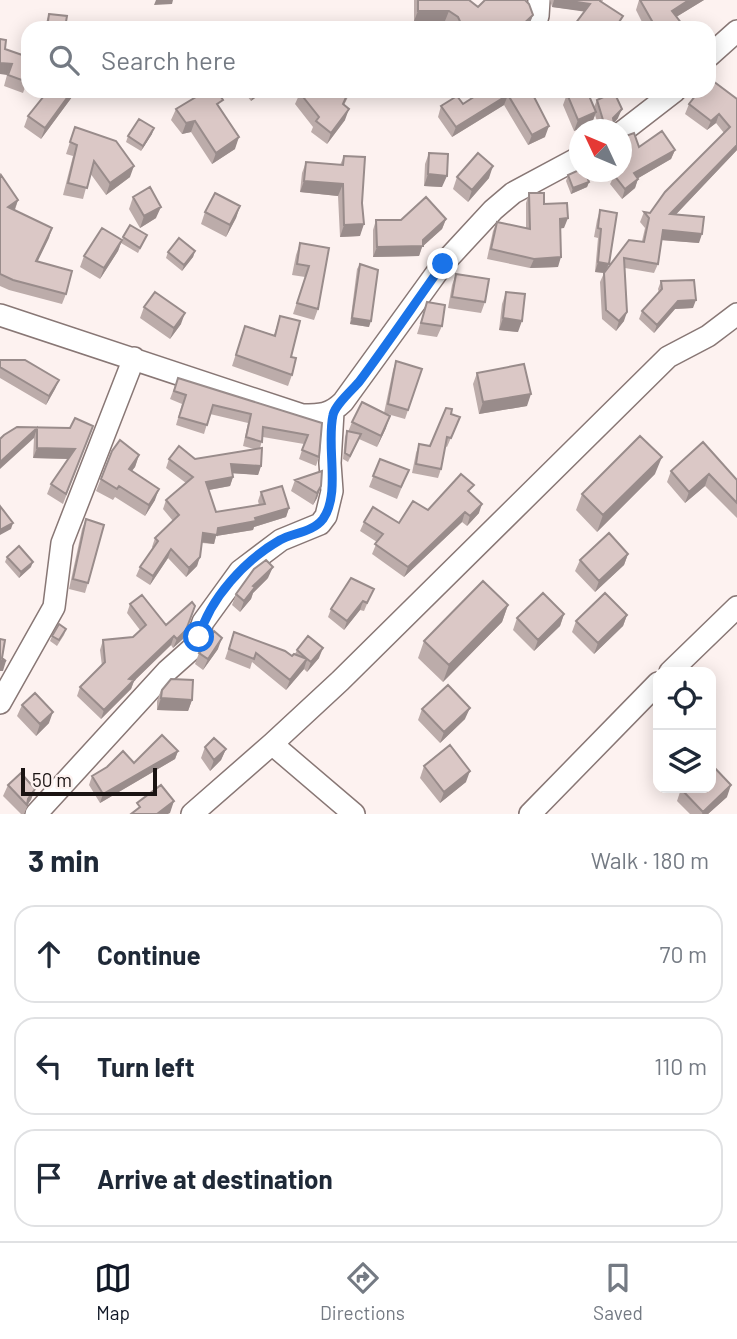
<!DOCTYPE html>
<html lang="en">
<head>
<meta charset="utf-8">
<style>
  body { margin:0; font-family:Barlow,sans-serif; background:#f6f6f7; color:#1f2937 }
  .controls { position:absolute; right:21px; bottom:21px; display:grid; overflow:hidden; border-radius:14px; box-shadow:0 4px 18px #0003 }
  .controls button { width:63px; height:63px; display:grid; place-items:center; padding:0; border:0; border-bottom:2px solid #e0e1e3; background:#fff; color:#1f2937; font:35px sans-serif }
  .compass { position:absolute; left:569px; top:119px; width:63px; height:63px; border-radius:50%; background:#fff; box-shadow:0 4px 18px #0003; rotate:314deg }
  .scale { position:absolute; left:21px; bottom:18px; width:136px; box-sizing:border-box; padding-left:7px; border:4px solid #1a1413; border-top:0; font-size:19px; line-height:24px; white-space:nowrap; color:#1a1413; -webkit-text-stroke:5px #fdf2f0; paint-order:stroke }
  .stop { position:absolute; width:21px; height:21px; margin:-16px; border:5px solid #1a73e8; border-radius:50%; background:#fff }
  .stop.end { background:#1a73e8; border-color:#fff; box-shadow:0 2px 7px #0008 }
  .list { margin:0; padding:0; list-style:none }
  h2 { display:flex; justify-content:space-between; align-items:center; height:91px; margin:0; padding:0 28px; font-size:30px }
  h2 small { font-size:23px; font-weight:400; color:#747a83 }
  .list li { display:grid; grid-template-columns:46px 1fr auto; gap:21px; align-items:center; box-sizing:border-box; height:98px; margin:0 14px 14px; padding:0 14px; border:2px solid #e0e1e3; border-radius:21px }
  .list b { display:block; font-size:26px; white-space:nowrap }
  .list em { font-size:23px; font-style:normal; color:#747a83 }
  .icon { flex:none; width:38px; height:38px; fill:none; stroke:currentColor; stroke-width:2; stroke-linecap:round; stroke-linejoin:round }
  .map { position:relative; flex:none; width:737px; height:814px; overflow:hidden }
  .search { position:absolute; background:#fff; box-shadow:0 4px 18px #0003; left:21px; right:21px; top:21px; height:77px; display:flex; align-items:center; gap:18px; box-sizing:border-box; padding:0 24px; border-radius:21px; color:#747a83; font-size:26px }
  .sheet { height:427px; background:#fff }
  nav { display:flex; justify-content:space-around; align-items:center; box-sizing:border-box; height:98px; border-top:2px solid #e0e1e3; background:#fff; font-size:19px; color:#747a83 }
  nav a { display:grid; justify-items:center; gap:4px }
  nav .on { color:#111827 }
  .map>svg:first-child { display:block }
</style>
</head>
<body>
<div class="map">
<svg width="737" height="814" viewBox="0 0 737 814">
  <rect width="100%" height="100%" fill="#fdf2f0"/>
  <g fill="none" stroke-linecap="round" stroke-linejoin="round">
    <g stroke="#887775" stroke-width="24">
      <path id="minor" d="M 538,16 L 539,0
        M 709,56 L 737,31
        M 622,132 L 675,91
        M 0,315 L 302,415 C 320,415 330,415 343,402 L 443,264 L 493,210 L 513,193 L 580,157
        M 670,672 L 737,607
        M 0,703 L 54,607 L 62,543 L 134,358
        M 272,744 L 340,681 L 668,357 L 708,336 L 737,314
        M 36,814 L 167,671 L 194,647 L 203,622 L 240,571 L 281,540 L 320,524 L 326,516 L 332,491 L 330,463 L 333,412
        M 192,814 L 272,744 L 354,814
        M 530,814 L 658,683"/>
    </g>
    <use href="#minor" stroke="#fff" stroke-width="21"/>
  </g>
  <path fill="#bcacaa" d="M 414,0 L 469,0 L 478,7 L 533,15 L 529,25 L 526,28 L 455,28 L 445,21 L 414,21 Z
    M 550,0 L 603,0 L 602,2 L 623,16 L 618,28 L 572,28 L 585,11 L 552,7 Z
    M 639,0 L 704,0 L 676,17 L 682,24 L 680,28 L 645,28 L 636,10 Z
    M 49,14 L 65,28 L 44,28 Z
    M 5,49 L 28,79 L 23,93 L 4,86 L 7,75 Z
    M 48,91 L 74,91 L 72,97 L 41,139 L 24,127 L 28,116 Z
    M 243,91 L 264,91 L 251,101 Z
    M 351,91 L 344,105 L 345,120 L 327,144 L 311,132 L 313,127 L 295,104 L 300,93 Z
    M 531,91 L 545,137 L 528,145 L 504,105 L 452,137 L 438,117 L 441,106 L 463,104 Z
    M 567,94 L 594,107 L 597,100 L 618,118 L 614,123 L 615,130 L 600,130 L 595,115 L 592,123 L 574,131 L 563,105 Z
    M 737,99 L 737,150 L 675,215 L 699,243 L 662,240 L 658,264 L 654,273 L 625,268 L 624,321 L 616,331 L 602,319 L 600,282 L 604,273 L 595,272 L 598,238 L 594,237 L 597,220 L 600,210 L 606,270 L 642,241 L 645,228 L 640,222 L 644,212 L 650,213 L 724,133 L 716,123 L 707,130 L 685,114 L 689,104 Z
    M 176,109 L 220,109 L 235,149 L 212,164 L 191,132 L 182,134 L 171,120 Z
    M 75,127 L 130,177 L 106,195 L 90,173 L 83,199 L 63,195 L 73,156 L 66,154 Z
    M 152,134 L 141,151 L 126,142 L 128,136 Z
    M 639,147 L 675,150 L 671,159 L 638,178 L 635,188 L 622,199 L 610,184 L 615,174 L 614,172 L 621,172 Z
    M 429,153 L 442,187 L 424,186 L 425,164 Z
    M 344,156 L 362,203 L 360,236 L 340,237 L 338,196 L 300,192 L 302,173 L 306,162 L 340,165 Z
    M 568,175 L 589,182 L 587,187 L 571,194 L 566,181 Z
    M 457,177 L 489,178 L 468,202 L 453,189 Z
    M 0,178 L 18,200 L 15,210 L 52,228 L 37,261 L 66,294 L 62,304 L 9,290 L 0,286 Z
    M 529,193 L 544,204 L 564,228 L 560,228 L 558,267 L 530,268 L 487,259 L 493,231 L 497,222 L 526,228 L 526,203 Z
    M 133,197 L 156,218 L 140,228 L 129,209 Z
    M 240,206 L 236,218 L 226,237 L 201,224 L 205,212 Z
    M 446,219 L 442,229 L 422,247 L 419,256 L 373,257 L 373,230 L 376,220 Z
    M 147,235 L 138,253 L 121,243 L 118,251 L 100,279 L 80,267 L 84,256 L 122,240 L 123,237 Z
    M 300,243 L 329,248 L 318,309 L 314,320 L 293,314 L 305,277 L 292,275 L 296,255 Z
    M 195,251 L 193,257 L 182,271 L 166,258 L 168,252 Z
    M 360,264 L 369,327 L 350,324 L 357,269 Z
    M 456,274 L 485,302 L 481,313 L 448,308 L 452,285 Z
    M 661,281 L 693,308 L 675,309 L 654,333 L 639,319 L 642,311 L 659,293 L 658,289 Z
    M 506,292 L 518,332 L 499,330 L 502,304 Z
    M 427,302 L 442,326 L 437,337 L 417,334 Z
    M 144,307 L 181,324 L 170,339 L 140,318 Z
    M 280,316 L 291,357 L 292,375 L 288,386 L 232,366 L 245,326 L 274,335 Z
    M 0,360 L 59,380 L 55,389 L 46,405 L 0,378 Z
    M 396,361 L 422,369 L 405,419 L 384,413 L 393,370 Z
    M 477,373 L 527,406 L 479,414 L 473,384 Z
    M 178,378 L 322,423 L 319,457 L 316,466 L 299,459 L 304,444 L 263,437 L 260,448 L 261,466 L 258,475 L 233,473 L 233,477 L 230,486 L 209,490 L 216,512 L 259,505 L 258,501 L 261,492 L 289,508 L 286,517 L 254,527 L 253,530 L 216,536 L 214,544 L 202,543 L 197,566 L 186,577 L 168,558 L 150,585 L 136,576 L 140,567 L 153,548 L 152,547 L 155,538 L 173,521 L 163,509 L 166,500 L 186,483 L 166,468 L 169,459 L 195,459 L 254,449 L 243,446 L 248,423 L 210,414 L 204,434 L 176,425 L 182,404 L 170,399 Z
    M 451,414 L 460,417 L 447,447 L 445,446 L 441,469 L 438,478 L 412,473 L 416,453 L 419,444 L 430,446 Z
    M 352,422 L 386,428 L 377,447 L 359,439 L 348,462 L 343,459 L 345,437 L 347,431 L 348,432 Z
    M 93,426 L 63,504 L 47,494 L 51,484 L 68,459 L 33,458 L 34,438 L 17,427 L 70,428 Z
    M 703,442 L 737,480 L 737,518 L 705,486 L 685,503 L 667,482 L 671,471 Z
    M 112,451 L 139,455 L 135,467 L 132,471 L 155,500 L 145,516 L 115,497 L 113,500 L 96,491 Z
    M 380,459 L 404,482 L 397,499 L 369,487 Z
    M 655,474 L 597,532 L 576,510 L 582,494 Z
    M 295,480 L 321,486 L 317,498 L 313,505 L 291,491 Z
    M 471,493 L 479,513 L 467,526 L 462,522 L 404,577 L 372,554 L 377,542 L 360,531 L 364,522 L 399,523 Z
    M 86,519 L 88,583 L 85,593 L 69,589 L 82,529 Z
    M 628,554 L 624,565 L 595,592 L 575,571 L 580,560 Z
    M 7,557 L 31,567 L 19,578 L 5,562 Z
    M 268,578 L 253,593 L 251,599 L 240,612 L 232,605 L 236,594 Z
    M 370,597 L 364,611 L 360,610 L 344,630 L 328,617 L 331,609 Z
    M 130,604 L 166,625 L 195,606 L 183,639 L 173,648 L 171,645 L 134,681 L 131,689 L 101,719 L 77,696 L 80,687 L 102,666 L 100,650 L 103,640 L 133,637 L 140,630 L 127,613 Z
    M 508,605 L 502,622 L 443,682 L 418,658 L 424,641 Z
    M 564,614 L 560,626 L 534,651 L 513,630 L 517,618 Z
    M 627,615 L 623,626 L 594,654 L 572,632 L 576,621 Z
    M 66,629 L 64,635 L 57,646 L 50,641 L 52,636 Z
    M 234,632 L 292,656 L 295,654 L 297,650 L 319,658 L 307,672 L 304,669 L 286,690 L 252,662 L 250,669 L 225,659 Z
    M 218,649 L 203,670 L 195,664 L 199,653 Z
    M 161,690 L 192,700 L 188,711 L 157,710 L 157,701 Z
    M 22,705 L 49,723 L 36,736 L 17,716 Z
    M 422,709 L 465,719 L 440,743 L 418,720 Z
    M 205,747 L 226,749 L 221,760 L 210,771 L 201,758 Z
    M 178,751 L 175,759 L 100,803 L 89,785 L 92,776 L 134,763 Z
    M 424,766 L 466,782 L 440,803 L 420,778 Z
    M 8,785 L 35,789 L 24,814 L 21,814 L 3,796 Z
    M 681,789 L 727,797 L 708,814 L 690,814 L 677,801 Z"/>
  <path fill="#998c8b" d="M 156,0 L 173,0 L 172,4 L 154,5 Z
    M 554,0 L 564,0 L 590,4 L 587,12 L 552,7 Z
    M 689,0 L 704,0 L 668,22 L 672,11 Z
    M 418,11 L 449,11 L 445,21 L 414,21 Z
    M 533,15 L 529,25 L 526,28 L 519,28 Z
    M 0,63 L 12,64 L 7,75 L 0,74 Z
    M 72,91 L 74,91 L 72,97 L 41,139 L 45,128 Z
    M 255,91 L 264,91 L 251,101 Z
    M 508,95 L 504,105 L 452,137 L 456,127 Z
    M 349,109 L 345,120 L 327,144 L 331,133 Z
    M 622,109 L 618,118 L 610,128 L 613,118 Z
    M 596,112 L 592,123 L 574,131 L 578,120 Z
    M 719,114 L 716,123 L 707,130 L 711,121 Z
    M 195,121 L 191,132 L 182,134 L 186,123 Z
    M 549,126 L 545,137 L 528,145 L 532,135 Z
    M 154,128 L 152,134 L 141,151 L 143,146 Z
    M 239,137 L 235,149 L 212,164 L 216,153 Z
    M 737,145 L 737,150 L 667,224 L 670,214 Z
    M 675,150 L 671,159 L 630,183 L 634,173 Z
    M 134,166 L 130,177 L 106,195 L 110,183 Z
    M 493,166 L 489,178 L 468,202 L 472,190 Z
    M 428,174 L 447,176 L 442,187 L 424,186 Z
    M 638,179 L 635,188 L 622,199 L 625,189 Z
    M 304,181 L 343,184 L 338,196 L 300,192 Z
    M 589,182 L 587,187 L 571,194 L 573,188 Z
    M 18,200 L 14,211 L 8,207 Z
    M 240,206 L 236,218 L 226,237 L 230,225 Z
    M 161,207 L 156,218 L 140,228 L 144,216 Z
    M 568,218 L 564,228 L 557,229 L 560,219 Z
    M 446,219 L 442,229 L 422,247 L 419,256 L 373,257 L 377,247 L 423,240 Z
    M 364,224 L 360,236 L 340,237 L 344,225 Z
    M 52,228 L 49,238 L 33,271 L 36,261 Z
    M 663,230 L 702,234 L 699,243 L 660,240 Z
    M 122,240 L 118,251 L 100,279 L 104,268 Z
    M 195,251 L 193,257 L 182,271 L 184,265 Z
    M 561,257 L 558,267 L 530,268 L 534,259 Z
    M 598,262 L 609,264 L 605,273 L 595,272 Z
    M 696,300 L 693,308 L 675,309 L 654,333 L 657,325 L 678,301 Z
    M 627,312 L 624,321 L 616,331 L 619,321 Z
    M 185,313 L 181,324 L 170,339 L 174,328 Z
    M 352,318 L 371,321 L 369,327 L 350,324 Z
    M 503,318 L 522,321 L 518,332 L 499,330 Z
    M 59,380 L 55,389 L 46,405 L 49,396 Z
    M 531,394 L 527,406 L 479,414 L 483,402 Z
    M 390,416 L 386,428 L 377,447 L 381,436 Z
    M 37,428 L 34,438 L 0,469 L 0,462 Z
    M 37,448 L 75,449 L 71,459 L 33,458 Z
    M 139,455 L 135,467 L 124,480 L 129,469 Z
    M 662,457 L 655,474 L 597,532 L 603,515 Z
    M 231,464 L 261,466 L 258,475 L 228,473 Z
    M 709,474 L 705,486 L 685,503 L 689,492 Z
    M 233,477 L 230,486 L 203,491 L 206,482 Z
    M 321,486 L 317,498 L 313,505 L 317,493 Z
    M 159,489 L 155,500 L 145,516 L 149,505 Z
    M 482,504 L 479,513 L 467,526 L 470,516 Z
    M 289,508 L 286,517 L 254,527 L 253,530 L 216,536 L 214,544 L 200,542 L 203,533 L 218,528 L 255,518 Z
    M 465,512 L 462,522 L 404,577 L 408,567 Z
    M 13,523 L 11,529 L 0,535 L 0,530 Z
    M 171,549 L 168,558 L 150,585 L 153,576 Z
    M 628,554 L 624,565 L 595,592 L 599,581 Z
    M 200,557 L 197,566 L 186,577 L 189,568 Z
    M 33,562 L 31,567 L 19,578 L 21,572 Z
    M 273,567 L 268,578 L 253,593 L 251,599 L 240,612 L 244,601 L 253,586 Z
    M 363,601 L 360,610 L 344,630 L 347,621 Z
    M 508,605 L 502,622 L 443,682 L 449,665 Z
    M 564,614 L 560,626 L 534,651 L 538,640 Z
    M 627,615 L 623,626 L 594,654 L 598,643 Z
    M 186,630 L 183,639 L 173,648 L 177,639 Z
    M 174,636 L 171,645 L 134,681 L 131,689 L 101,719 L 104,710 L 129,679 Z
    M 222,638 L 218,649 L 203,670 L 208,659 Z
    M 323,648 L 319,658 L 307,672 L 311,662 Z
    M 307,659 L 304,669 L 286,690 L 290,680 Z
    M 0,660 L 6,661 L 3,671 L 0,671 Z
    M 161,698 L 192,700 L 188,711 L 157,710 Z
    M 470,708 L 465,719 L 440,743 L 444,732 Z
    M 53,712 L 49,723 L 36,736 L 40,724 Z
    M 226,749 L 221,760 L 210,771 L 214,760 Z
    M 178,751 L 175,759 L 100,803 L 103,794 Z
    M 470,771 L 466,782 L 440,803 L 444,792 Z
    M 731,785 L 727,797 L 708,814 L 702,814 L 703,812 Z
    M 35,789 L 31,800 L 27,805 L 28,799 Z
    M 174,801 L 170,813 L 168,814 L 157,814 Z"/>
  <path fill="#dbc8c6" stroke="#998c8b" stroke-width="2" d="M 418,0 L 469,0 L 478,7 L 485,0 L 525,0 L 529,4 L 533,15 L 519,28 L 463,28 L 458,17 L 449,11 L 418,11 Z
    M 564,0 L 600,0 L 600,1 L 623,16 L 615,28 L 607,28 L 599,23 L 595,28 L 572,28 L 590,4 Z
    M 640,0 L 689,0 L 672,11 L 682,24 L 676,28 L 656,28 Z
    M 49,14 L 67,16 L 65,28 L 47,28 Z
    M 0,39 L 6,40 L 5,49 L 28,57 L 28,79 L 27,82 L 8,75 L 12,64 L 0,63 Z
    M 709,78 L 737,99 L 737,145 L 670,214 L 704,217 L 702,234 L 663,230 L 658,264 L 624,258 L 627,312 L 619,321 L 606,310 L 604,273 L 629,240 L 644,242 L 649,218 L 644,212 L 650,213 L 665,192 L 730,127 L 719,114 L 711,121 L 689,104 L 699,91 L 709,91 Z
    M 48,91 L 72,91 L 45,128 L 28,116 Z
    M 206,91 L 217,91 L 223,100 L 217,104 L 239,137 L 216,153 L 195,121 L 186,123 L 176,109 Z
    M 302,91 L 349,91 L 343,104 L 349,109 L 331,133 L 316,121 L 319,117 L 300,93 Z
    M 483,91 L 531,91 L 549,126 L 532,135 L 508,95 L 456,127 L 441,106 L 457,96 L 463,104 Z
    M 572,91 L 587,91 L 596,112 L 578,120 L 567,94 Z
    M 614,92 L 622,109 L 613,118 L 615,130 L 606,130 L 597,100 Z
    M 139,119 L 154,128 L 143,146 L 128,136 Z
    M 75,127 L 116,141 L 134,166 L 110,183 L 94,161 L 87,188 L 68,183 L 77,145 L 70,142 Z
    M 662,131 L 675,150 L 634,173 L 638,179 L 625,189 L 614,175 L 618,172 L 621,172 L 621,133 L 626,136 L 634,133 L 639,147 Z
    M 429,153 L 448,154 L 447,176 L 428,174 Z
    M 478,153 L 493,166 L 472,190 L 457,177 Z
    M 344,156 L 365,157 L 362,203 L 364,224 L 344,225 L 343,184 L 304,181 L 306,162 L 343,165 Z
    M 579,170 L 579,172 L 585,172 L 589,182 L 573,188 L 568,175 Z
    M 1,175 L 18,200 L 8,207 L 52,228 L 36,261 L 72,271 L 66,294 L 13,280 L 0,274 L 0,178 Z
    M 150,187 L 161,207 L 144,216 L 133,197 Z
    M 215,193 L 240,206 L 230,225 L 205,212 Z
    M 529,193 L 544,193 L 544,204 L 567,203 L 568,218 L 560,219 L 561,257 L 534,259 L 491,249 L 497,222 L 530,229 Z
    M 426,197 L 446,219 L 423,240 L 423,246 L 377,247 L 376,220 L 401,220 Z
    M 600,210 L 617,213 L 609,264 L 598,262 L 601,229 L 598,228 Z
    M 130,225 L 147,235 L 140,248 L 123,237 Z
    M 102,228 L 122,240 L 104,268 L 84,256 Z
    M 179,238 L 195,251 L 184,265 L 168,252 Z
    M 300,243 L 329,248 L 318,309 L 297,303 L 309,266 L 297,264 Z
    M 360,264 L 378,270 L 371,321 L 352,318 Z
    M 456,274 L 489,279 L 485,302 L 452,297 Z
    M 694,280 L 696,300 L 678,301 L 657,325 L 642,311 L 662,289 L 661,281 Z
    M 155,292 L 185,313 L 174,328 L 144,307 Z
    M 506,292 L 525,294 L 522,321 L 503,318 Z
    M 427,302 L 445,305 L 442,326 L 421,323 Z
    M 280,316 L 300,321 L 291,357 L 296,358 L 292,375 L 236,355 L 245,326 L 275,336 Z
    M 0,360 L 25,360 L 59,380 L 49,396 L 0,367 Z
    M 396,361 L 422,369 L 408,410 L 388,404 Z
    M 524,364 L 531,394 L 483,402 L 477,373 Z
    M 178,378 L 322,423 L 319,457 L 302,450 L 308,435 L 263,427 L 262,442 L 246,437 L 251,414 L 213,405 L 207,425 L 179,417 L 186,395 L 174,391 Z
    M 362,402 L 390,416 L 381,436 L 352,422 Z
    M 446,408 L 452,409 L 451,414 L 460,417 L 451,438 L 447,437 L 441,469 L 416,464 L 419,444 L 430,446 Z
    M 75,418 L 93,426 L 66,494 L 51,484 L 75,449 L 37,448 L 37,428 L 0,462 L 0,439 L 4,435 L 17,427 L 70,428 Z
    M 347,431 L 361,434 L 350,456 L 345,453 Z
    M 640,436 L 662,457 L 603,515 L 582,494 Z
    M 120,440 L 139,455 L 129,469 L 159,489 L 149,505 L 119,486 L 117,489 L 101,479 L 112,451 Z
    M 703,442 L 737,480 L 737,503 L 709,474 L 689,492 L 671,471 Z
    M 179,446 L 195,459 L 262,448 L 261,466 L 231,464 L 233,477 L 206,482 L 216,512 L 265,504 L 261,492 L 282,486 L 289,508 L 255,518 L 256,521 L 218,528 L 217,535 L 203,533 L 200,557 L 189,568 L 171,549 L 153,576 L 140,567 L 158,541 L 155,538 L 179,515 L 166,500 L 193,477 L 169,459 Z
    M 380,459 L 409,470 L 401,487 L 373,476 Z
    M 322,471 L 321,486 L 317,493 L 295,480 Z
    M 461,474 L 474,485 L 468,491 L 482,504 L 470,516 L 465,512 L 408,567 L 375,544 L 383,534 L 364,522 L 373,507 L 399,523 L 413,501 L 428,510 Z
    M 0,506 L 13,523 L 0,530 Z
    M 86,519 L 104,525 L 88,583 L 73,579 Z
    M 609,533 L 628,554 L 599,581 L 580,560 Z
    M 19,546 L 33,562 L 21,572 L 7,557 Z
    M 266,560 L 273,567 L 253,586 L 255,587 L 244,601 L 236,594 L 254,569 Z
    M 351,578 L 374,589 L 367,603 L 363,601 L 347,621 L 331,609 Z
    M 483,581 L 508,605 L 449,665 L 424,641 Z
    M 543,593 L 564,614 L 538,640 L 517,618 Z
    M 605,593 L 627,615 L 598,643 L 576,621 Z
    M 142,595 L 166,625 L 192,602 L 195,606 L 186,630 L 177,639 L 174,636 L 129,679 L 134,680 L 104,710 L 80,687 L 105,662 L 103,640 L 133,637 L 146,625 L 130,604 Z
    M 59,624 L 66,629 L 59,640 L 52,636 Z
    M 214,631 L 222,638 L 208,659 L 199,653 L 207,645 Z
    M 234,632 L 285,651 L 292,656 L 294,654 L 307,659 L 297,650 L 308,636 L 323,648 L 311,662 L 307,659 L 290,680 L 256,653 L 254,659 L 229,649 Z
    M 0,639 L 5,640 L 2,658 L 6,661 L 0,660 Z
    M 171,679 L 193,680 L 192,700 L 161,698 L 162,690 Z
    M 448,685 L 470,708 L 444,732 L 422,709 Z
    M 35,693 L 53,712 L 40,724 L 22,705 Z
    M 162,735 L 178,751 L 103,794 L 92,776 L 107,767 L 123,751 L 134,763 Z
    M 214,738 L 226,749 L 214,760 L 205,747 Z
    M 450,745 L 470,771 L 444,792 L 424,766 Z
    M 711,764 L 731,785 L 703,812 L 681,789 L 683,788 L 711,788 Z
    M 21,773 L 35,789 L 28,799 L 27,805 L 8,785 Z
    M 161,785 L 174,801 L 157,814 L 131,814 L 140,807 L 137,803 Z"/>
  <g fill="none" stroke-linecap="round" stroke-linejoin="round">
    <path stroke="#1a73e8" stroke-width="9" d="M 199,637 C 210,598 245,560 280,540 C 293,533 313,532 323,519 C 341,494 326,446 333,415 C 335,405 352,390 359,382 C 388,343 415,303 443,264"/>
  </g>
</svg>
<div class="controls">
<button><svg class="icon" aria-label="locate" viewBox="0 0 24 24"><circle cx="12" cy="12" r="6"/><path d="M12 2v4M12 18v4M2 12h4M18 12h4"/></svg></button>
<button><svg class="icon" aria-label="layers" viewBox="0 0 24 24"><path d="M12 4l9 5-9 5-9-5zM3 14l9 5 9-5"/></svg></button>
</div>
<svg class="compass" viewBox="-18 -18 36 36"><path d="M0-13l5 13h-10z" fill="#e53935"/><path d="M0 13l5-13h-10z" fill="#747a83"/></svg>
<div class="scale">50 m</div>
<div class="stop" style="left:199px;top:637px"></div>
<div class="stop end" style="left:443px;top:264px"></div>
<div class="search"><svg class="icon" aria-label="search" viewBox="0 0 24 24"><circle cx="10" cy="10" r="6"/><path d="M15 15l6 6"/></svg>Search here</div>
</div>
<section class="sheet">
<h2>3 min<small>Walk · 180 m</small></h2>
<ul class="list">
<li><svg class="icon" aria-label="ahead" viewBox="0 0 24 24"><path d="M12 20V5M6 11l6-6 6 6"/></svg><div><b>Continue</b></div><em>70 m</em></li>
<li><svg class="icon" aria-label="left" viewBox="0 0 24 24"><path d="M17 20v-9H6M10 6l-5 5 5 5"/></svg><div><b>Turn left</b></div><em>110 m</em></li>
<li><svg class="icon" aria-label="arrive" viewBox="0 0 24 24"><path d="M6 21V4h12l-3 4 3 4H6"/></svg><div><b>Arrive at destination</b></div></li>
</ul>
</section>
<nav>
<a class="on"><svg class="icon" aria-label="map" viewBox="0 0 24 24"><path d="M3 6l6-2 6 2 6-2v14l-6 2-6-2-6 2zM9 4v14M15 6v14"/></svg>Map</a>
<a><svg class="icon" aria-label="directions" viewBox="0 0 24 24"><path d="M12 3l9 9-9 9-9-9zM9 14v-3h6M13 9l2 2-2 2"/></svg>Directions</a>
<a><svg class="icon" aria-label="saved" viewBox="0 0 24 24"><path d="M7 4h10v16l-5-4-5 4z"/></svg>Saved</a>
</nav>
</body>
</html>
